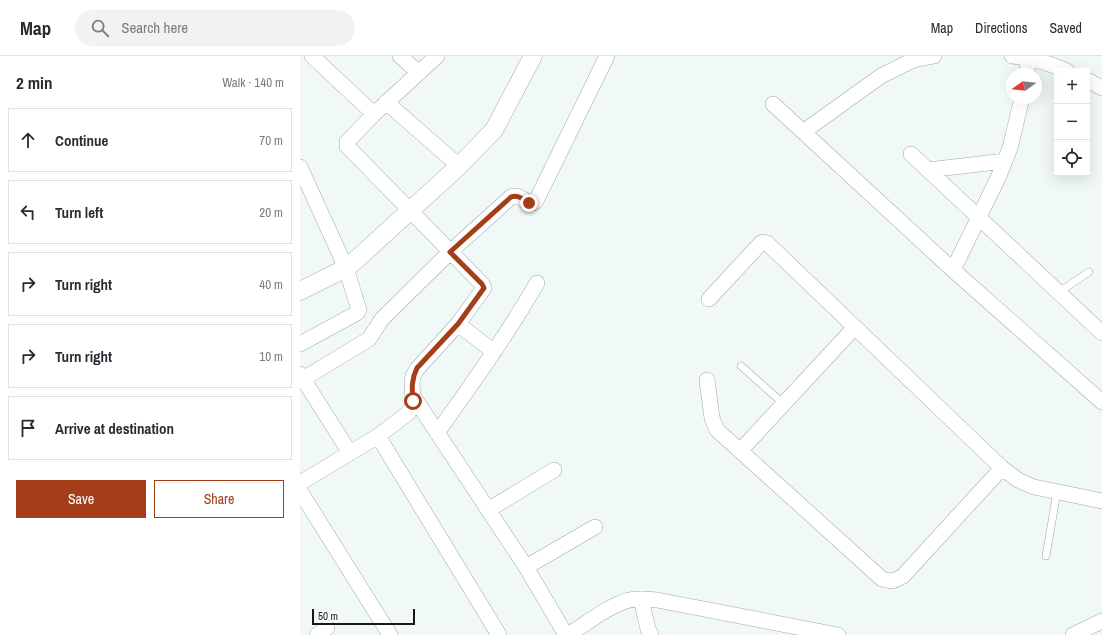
<!DOCTYPE html>
<html lang="en">
<head>
<meta charset="utf-8">
<style>
  body { margin:0; font-family:"Archivo Narrow",sans-serif; background:#f2f2f3; color:#2b2b33 }
  .controls { position:absolute; right:12px; top:12px; display:grid; overflow:hidden; border-radius:0px; box-shadow:0 4px 16px #0002 }
  .controls button { width:36px; height:36px; display:grid; place-items:center; padding:0; border:0; border-bottom:1px solid #e1e1e2; background:#fff; color:#2b2b33; font:20px sans-serif }
  .compass { position:absolute; left:706px; top:12px; width:36px; height:36px; border-radius:50%; background:#fff; box-shadow:0 4px 16px #0002; rotate:255deg }
  .scale { position:absolute; left:12px; bottom:10px; width:103px; box-sizing:border-box; padding-left:4px; border:2px solid #171919; border-top:0; font-size:11px; line-height:14px; white-space:nowrap; color:#171919; -webkit-text-stroke:3px #fff; paint-order:stroke }
  .stop { position:absolute; width:12px; height:12px; margin:-9px; border:3px solid #a43e19; border-radius:50%; background:#fff }
  .stop.end { background:#a43e19; border-color:#fff; box-shadow:0 1px 4px #0008 }
  .list { margin:0; padding:0; list-style:none }
  h2 { display:flex; justify-content:space-between; align-items:center; height:52px; margin:0; padding:0 16px; font-size:17px }
  h2 small { font-size:13px; font-weight:400; color:#7c7c81 }
  .list li { display:grid; grid-template-columns:26px 1fr auto; gap:12px; align-items:center; box-sizing:border-box; height:64px; margin:0 8px 8px; padding:0 8px; border:1px solid #e1e1e2; border-radius:0px }
  .list b { display:block; font-size:15px; white-space:nowrap }
  .list em { font-size:13px; font-style:normal; color:#7c7c81 }
  .actions { display:flex; gap:8px; padding:12px 16px }
  .actions a { flex:1; padding:9px 0; border:1px solid #a43e19; border-radius:0px; text-align:center; font-size:14px; color:#a43e19 }
  .actions .main { background:#a43e19; color:#fff }
  .icon { flex:none; width:22px; height:22px; fill:none; stroke:currentColor; stroke-width:2; stroke-linecap:round; stroke-linejoin:round }
  .map { position:relative; flex:none; width:802px; height:579px; overflow:hidden }
  header { display:flex; align-items:center; gap:24px; box-sizing:border-box; height:56px; padding:0 20px; background:#fff; border-bottom:1px solid #e1e1e2 }
  header strong { font-size:19px }
  nav { display:flex; gap:22px; margin-inline-start:auto; font-size:14px }
  .search { width:280px; height:36px; background:#f2f2f3; display:flex; align-items:center; gap:10px; box-sizing:border-box; padding:0 14px; border-radius:22px; color:#7c7c81; font-size:15px }
  main { display:flex }
  aside { flex:1; background:#fff }
  .map>svg:first-child { display:block }
</style>
</head>
<body>
<header>
<strong>Map</strong>
<div class="search"><svg class="icon" aria-label="search" viewBox="0 0 24 24"><circle cx="10" cy="10" r="6"/><path d="M15 15l6 6"/></svg>Search here</div>
<nav><a>Map</a><a>Directions</a><a>Saved</a></nav>
</header>
<main>
<aside>
<h2>2 min<small>Walk · 140 m</small></h2>
<ul class="list">
<li><svg class="icon" aria-label="ahead" viewBox="0 0 24 24"><path d="M12 20V5M6 11l6-6 6 6"/></svg><div><b>Continue</b></div><em>70 m</em></li>
<li><svg class="icon" aria-label="left" viewBox="0 0 24 24"><path d="M17 20v-9H6M10 6l-5 5 5 5"/></svg><div><b>Turn left</b></div><em>20 m</em></li>
<li><svg class="icon" aria-label="right" viewBox="0 0 24 24"><path d="M7 20v-9h11M14 6l5 5-5 5"/></svg><div><b>Turn right</b></div><em>40 m</em></li>
<li><svg class="icon" aria-label="right" viewBox="0 0 24 24"><path d="M7 20v-9h11M14 6l5 5-5 5"/></svg><div><b>Turn right</b></div><em>10 m</em></li>
<li><svg class="icon" aria-label="arrive" viewBox="0 0 24 24"><path d="M6 21V4h12l-3 4 3 4H6"/></svg><div><b>Arrive at destination</b></div></li>
</ul>
<div class="actions"><a class="main">Save</a><a>Share</a></div>
</aside>
<div class="map">
<svg width="802" height="579" viewBox="0 0 802 579">
  <rect width="100%" height="100%" fill="#f1f8f8"/>
  <g fill="none" stroke-linecap="round" stroke-linejoin="round">
    <g stroke="#a2a8a8" stroke-width="8">
      <path id="service" d="M 759,236 L 789,216
        M 441,310 L 484,348
        M 746,500 L 757,436"/>
    </g>
    <g stroke="#a2a8a8" stroke-width="16">
      <path id="minor" d="M 12,0 L 74,58
        M 100,0 L 119,17
        M 712,0 C 732,2 749,7 767,15
        M 726,18 L 730,0
        M 787,24 L 802,32
        M 86,46 L 159,110
        M 473,48 L 653,214 L 802,346
        M 503,76 L 581,20 L 613,4 L 634,0
        M 611,98 L 802,277
        M 0,111 L 46,212 L 59,254 L 57,257 L 0,288
        M 628,114 L 705,105
        M 653,214 L 698,122 L 710,92 L 722,42
        M 409,243 L 461,187 L 463,186 L 467,187 L 702,412 L 718,424 L 734,431 L 802,445
        M 158,268 L 194,296
        M 0,318 L 50,397
        M 3,323 L 69,283 L 82,263 L 150,196 L 211,141 C 219,137 225,147 233,147 L 236,145 L 307,0
        M 407,324 L 412,362 L 417,374 L 582,523 C 591,526 595,525 603,520 L 702,412
        M 113,340 L 226,511 L 266,579
        M 137,377 C 172,328 207,279 237,227
        M 78,380 L 199,579
        M 440,395 L 555,271
        M 0,427 L 78,380 L 107,358 L 111,353 L 113,345 L 112,326 L 113,320 L 117,313 L 158,268 L 184,232 L 182,228 L 47,90 L 47,86 L 74,58 L 137,0
        M 0,435 L 90,579
        M 188,454 L 254,414
        M 226,511 L 295,471
        M 341,543 L 348,573 L 351,579
        M 17,579 L 27,572
        M 268,579 C 286,568 308,550 329,544 C 338,542 348,543 357,544 L 538,579
        M 773,579 L 802,565"/>
    </g>
    <g stroke="#a2a8a8" stroke-width="19">
      <path id="tertiary" d="M 0,235 L 46,212 L 57,203 L 159,110 L 194,74 L 233,0"/>
    </g>
    <use href="#service" stroke="#fff" stroke-width="7"/>
    <use href="#minor" stroke="#fff" stroke-width="15"/>
    <use href="#tertiary" stroke="#fff" stroke-width="18"/>
  </g>
  <g fill="none" stroke-linecap="round" stroke-linejoin="round">
    <path stroke="#a43e19" stroke-width="5" d="M 113,345 C 112,333 111,324 117,312 L 158,268 L 184,232 L 182,228 L 150,196 L 211,141 C 218,138 224,144 229,147"/>
  </g>
</svg>
<div class="controls">
<button>+</button>
<button>−</button>
<button><svg class="icon" aria-label="locate" viewBox="0 0 24 24"><circle cx="12" cy="12" r="6"/><path d="M12 2v4M12 18v4M2 12h4M18 12h4"/></svg></button>
</div>
<svg class="compass" viewBox="-18 -18 36 36"><path d="M0-13l5 13h-10z" fill="#e53935"/><path d="M0 13l5-13h-10z" fill="#7c7c81"/></svg>
<div class="scale">50 m</div>
<div class="stop" style="left:113px;top:345px"></div>
<div class="stop end" style="left:229px;top:147px"></div>
</div>
</main>
</body>
</html>
